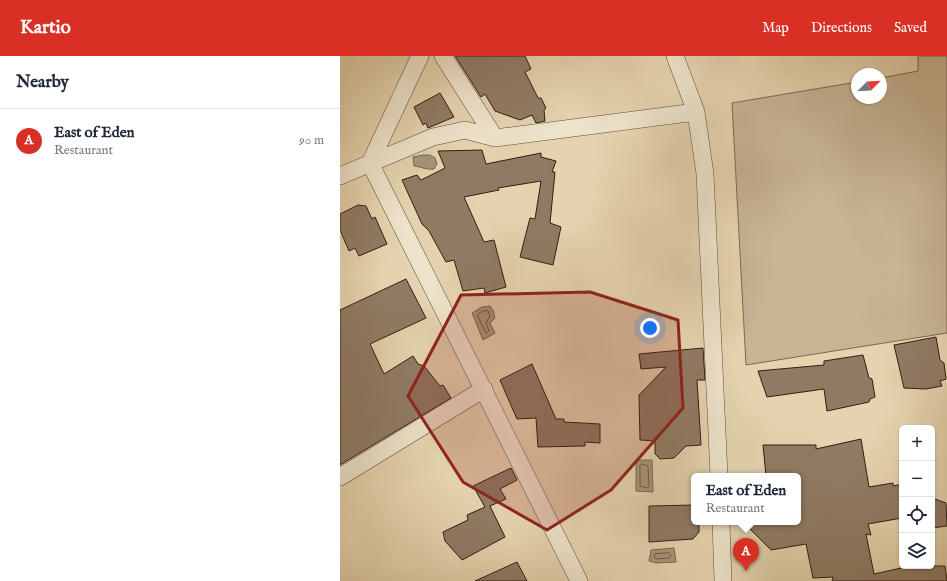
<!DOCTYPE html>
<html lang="en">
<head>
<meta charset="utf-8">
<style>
  body { margin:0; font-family:"IM FELL English",serif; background:#f6f6f7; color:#1f2937 }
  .controls { position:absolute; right:12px; bottom:12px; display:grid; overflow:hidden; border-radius:6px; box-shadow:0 1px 3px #0004 }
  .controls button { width:36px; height:36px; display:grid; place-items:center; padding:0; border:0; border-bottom:1px solid #e0e1e3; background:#fff; color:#1f2937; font:20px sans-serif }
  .compass { position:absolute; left:511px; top:12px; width:36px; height:36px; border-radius:50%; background:#fff; box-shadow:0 1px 3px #0004; rotate:66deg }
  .you { position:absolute; left:310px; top:272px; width:14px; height:14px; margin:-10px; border:3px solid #fff; border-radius:50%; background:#1a73e8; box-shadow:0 0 0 6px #1a73e833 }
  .badge { display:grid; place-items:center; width:26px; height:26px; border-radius:50%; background:#d93025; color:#fff; font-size:13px; font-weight:700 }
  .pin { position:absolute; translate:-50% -33px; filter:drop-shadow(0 1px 2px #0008) }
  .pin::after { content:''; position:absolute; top:21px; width:14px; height:12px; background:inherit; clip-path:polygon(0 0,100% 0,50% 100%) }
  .popup { position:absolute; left:351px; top:417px; width:110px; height:52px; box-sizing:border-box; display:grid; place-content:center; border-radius:6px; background:#fff; filter:drop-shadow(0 1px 3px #0005); font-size:13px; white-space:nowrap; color:#747a83 }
  .popup b { font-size:15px; color:#1f2937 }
  .popup::after { content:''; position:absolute; left:50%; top:100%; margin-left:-8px; border:8px solid transparent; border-top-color:#fff }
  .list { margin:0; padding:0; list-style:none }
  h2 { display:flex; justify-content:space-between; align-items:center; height:52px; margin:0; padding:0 16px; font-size:17px }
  h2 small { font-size:13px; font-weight:400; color:#747a83 }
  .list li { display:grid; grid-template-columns:26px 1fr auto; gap:12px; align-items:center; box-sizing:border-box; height:64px; padding:0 16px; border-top:1px solid #e0e1e3 }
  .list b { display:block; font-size:15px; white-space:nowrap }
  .list p { margin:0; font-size:13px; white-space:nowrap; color:#747a83 }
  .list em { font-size:13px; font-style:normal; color:#747a83 }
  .icon { flex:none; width:22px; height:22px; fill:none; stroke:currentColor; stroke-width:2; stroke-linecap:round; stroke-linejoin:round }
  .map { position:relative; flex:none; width:607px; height:525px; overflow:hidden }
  header { display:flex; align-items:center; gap:24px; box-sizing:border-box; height:56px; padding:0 20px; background:#d93025; color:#fff }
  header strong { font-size:19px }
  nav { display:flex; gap:22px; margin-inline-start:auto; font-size:14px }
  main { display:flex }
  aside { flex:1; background:#fff }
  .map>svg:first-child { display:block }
</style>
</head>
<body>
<header>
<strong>Kartio</strong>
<nav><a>Map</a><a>Directions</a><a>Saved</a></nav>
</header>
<main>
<aside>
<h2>Nearby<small></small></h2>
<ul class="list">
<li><span class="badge">A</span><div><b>East of Eden</b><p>Restaurant</p></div><em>90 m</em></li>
</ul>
</aside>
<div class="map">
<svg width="607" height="525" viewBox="0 0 607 525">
  <rect width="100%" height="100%" fill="#e4d3ae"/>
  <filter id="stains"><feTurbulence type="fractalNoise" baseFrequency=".005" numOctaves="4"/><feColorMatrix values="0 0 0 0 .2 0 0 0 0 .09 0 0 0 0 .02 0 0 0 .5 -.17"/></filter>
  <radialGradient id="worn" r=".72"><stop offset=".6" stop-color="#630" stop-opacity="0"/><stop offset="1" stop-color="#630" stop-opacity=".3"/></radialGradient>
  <path fill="#c6b494" stroke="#7c6854" d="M 578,0 L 607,0 L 607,277 L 406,309 L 392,47 L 517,26 L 517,42 L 541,42 L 541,22 L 578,15 Z"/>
  <path fill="#a79579" stroke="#786550" d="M 83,99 L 90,99 L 95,102 L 97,108 L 94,113 C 86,114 82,111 74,110 L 73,101 Z
    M 150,250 L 153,254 L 155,262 L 150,267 L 155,277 L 143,284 L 132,257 L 142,251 Z
    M 296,404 L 312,404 L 313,436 L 296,435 Z
    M 334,492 L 336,506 L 316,507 L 309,505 L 311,494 Z"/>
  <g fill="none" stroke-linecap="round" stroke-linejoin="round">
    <path stroke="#6c5846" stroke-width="1" d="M 148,255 L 150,260 L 146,267 L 149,275 L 146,277 L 137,259 L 143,255 Z
      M 302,408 L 308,410 L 309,430 L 307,432 L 300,430 L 300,410 Z
      M 329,497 L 331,500 L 329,502 L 317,503 L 314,501 L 315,498 Z"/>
  </g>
  <path fill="#8f7b64" stroke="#321c13" d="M 115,0 L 185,0 L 191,13 L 185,16 L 198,42 L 201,42 L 206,52 L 204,54 L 205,65 L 196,67 L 192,59 L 180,64 L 155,55 L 145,38 L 141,41 Z
    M 100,37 L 114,61 L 88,72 L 86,67 L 83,69 L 74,51 Z
    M 142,94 L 146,108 L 201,97 L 201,101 L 216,105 L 212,116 L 215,116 L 210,167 L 221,171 L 213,209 L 180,201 L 190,162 L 195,163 L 201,125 L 158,132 L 159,134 L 124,141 L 144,186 L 154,184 L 166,231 L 145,237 L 144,232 L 123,235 L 114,204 L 106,206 L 89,175 L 82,168 L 62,124 L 77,119 L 81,124 L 105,112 L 98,95 Z
    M 18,149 L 26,150 L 32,163 L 35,161 L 47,188 L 19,200 L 15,192 L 9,195 L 0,174 L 0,158 Z
    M 66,223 L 86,262 L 30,288 L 44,318 L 73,300 L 78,308 L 84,310 L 100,330 L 103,329 L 111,342 L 0,409 L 0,254 Z
    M 596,281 L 600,304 L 604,307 L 606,323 L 600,325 L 602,330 L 586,333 L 564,332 L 554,289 Z
    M 363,292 L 365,324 L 357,324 L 361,389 L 346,390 L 334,402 L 320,403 L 315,398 L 315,385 L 300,384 L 299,339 L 326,311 L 301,313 L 299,298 Z
    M 523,299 L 529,322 L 532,323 L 535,341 L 530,343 L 529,346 L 487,355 L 484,333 L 427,341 L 418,315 L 484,309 L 484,305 Z
    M 192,308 L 216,363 L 224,363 L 224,366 L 260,368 L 260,387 L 245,386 L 245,390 L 198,391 L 196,362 L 177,363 L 160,324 Z
    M 521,383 L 529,431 L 553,427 L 553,430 L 562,428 L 562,462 L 528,468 L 531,479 L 526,478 L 534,518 L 570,510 L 605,510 L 607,525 L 492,525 L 493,521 L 473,522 L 466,488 L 431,494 L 403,466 L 458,466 L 458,420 L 426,420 L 423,389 L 476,389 L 476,393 Z
    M 171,412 L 177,424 L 160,433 L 166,443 L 150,450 L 165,481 L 122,504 L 105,485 L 103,476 L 128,464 L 127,459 L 145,451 L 133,430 Z
    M 592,442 L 606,447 L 607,470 L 592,472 Z
    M 354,449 L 354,466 L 359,466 L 359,476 L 353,483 L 309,486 L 309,450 Z
    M 177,506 L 187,525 L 135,525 Z"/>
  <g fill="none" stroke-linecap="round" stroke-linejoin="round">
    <g stroke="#5e4a3a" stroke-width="18">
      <path id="street" d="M 103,0 L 155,82 L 356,56
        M 335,0 L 356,56 L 365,118 L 379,420
        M 30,107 L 239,525
        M 30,107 L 80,0
        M 0,120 L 93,81 L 125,74 L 155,82
        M 0,421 L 144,333
        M 381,466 L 383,525"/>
    </g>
    <use href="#street" stroke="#ede2ca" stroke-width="17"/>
  </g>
  <path fill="#8f2418" fill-opacity="0.2" stroke="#8f2418" stroke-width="3" stroke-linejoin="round" d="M 250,236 L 338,264 L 343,352 L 271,434 L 207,474 L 123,426 L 68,340 L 121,239 Z"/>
  <rect width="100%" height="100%" filter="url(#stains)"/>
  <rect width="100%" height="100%" fill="url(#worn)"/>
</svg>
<div class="controls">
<button>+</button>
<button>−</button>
<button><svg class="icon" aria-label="locate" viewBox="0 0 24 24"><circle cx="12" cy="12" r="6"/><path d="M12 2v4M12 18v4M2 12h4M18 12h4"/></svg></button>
<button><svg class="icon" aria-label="layers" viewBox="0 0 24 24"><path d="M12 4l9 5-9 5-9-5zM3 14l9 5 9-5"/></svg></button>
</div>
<svg class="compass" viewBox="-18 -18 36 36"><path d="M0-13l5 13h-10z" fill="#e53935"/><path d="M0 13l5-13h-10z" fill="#747a83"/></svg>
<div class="you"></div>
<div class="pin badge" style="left:406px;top:515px">A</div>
<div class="popup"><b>East of Eden</b>Restaurant</div>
</div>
</main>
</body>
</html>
